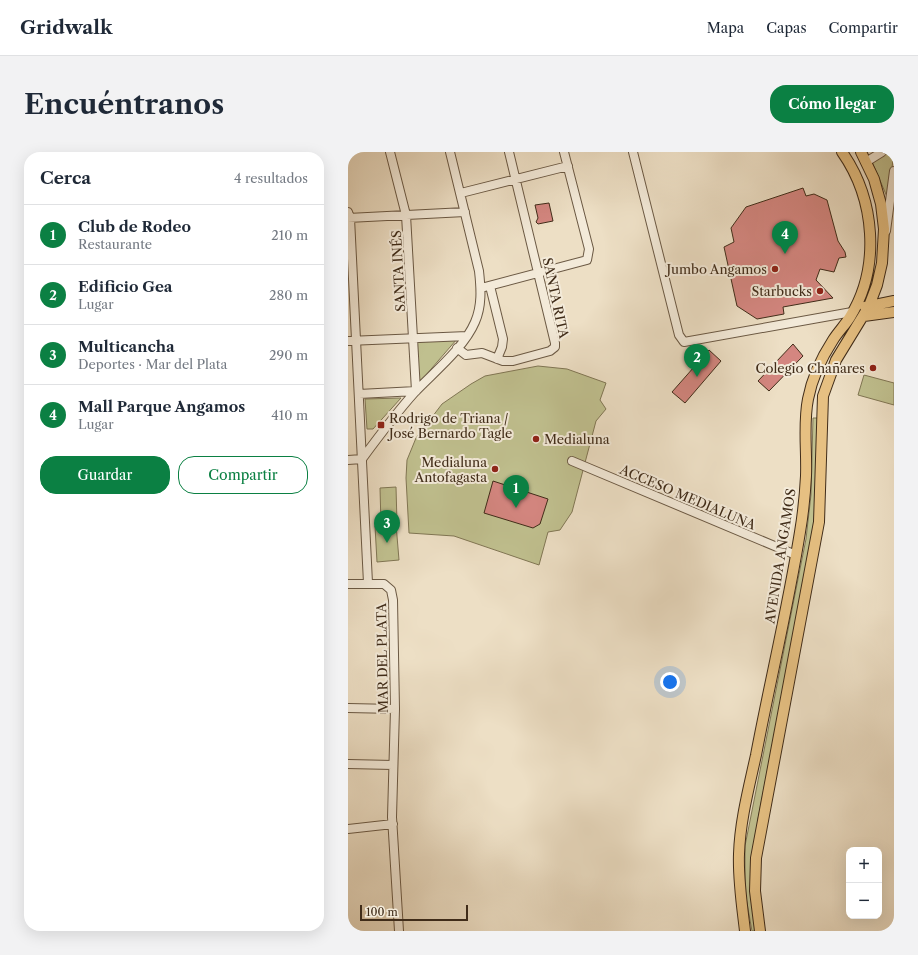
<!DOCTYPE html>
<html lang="es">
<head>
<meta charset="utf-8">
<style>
  body { margin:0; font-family:"Libre Caslon Text",serif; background:#f2f2f3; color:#1f2937 }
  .controls { position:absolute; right:12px; bottom:12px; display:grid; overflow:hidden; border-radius:8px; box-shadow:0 4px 16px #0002 }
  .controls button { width:36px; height:36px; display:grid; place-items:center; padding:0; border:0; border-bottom:1px solid #e0e1e3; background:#fff; color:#1f2937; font:20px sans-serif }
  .scale { position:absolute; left:12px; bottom:10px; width:108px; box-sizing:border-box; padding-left:4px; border:2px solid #402c19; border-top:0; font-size:11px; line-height:14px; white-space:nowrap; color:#402c19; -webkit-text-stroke:3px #f3ead9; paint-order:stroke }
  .you { position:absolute; left:322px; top:530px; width:14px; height:14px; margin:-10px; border:3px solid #fff; border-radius:50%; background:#1a73e8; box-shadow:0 0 0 6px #1a73e833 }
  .badge { display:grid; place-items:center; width:26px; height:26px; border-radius:50%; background:#0b8043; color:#fff; font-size:13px; font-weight:700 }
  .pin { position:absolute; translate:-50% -33px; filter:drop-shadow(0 1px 2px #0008) }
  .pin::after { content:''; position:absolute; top:21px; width:14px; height:12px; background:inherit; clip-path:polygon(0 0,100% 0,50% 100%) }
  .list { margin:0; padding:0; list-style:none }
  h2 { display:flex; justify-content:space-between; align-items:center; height:52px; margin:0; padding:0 16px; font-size:17px }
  h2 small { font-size:13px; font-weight:400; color:#747a83 }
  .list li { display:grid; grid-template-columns:26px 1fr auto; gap:12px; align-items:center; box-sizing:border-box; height:60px; padding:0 16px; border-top:1px solid #e0e1e3 }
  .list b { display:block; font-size:15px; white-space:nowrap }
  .list p { margin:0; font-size:13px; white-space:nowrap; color:#747a83 }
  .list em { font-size:13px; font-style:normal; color:#747a83 }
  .actions { display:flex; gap:8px; padding:12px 16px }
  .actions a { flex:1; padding:9px 0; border:1px solid #0b8043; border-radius:16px; text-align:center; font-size:14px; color:#0b8043 }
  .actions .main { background:#0b8043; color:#fff }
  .map { position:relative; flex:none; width:546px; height:779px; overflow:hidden; border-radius:16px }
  header { display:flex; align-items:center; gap:24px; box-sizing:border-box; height:56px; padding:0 20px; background:#fff; border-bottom:1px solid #e0e1e3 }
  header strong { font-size:19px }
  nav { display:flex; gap:22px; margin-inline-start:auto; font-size:14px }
  .intro { display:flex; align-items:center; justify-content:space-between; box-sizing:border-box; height:96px; padding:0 24px }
  h1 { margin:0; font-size:28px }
  .button { padding:10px 18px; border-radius:16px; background:#0b8043; color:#fff; font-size:14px; font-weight:700 }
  main { display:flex; gap:24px; padding:0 24px }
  aside { flex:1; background:#fff; border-radius:16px; box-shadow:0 4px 16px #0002 }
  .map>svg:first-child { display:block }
</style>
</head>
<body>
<header>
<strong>Gridwalk</strong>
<nav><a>Mapa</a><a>Capas</a><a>Compartir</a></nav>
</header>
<div class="intro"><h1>Encuéntranos</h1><a class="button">Cómo llegar</a></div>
<main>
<aside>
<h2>Cerca<small>4 resultados</small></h2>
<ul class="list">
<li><span class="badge">1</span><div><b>Club de Rodeo</b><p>Restaurante</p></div><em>210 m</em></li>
<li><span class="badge">2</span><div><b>Edificio Gea</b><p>Lugar</p></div><em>280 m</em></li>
<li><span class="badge">3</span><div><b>Multicancha</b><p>Deportes · Mar del Plata</p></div><em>290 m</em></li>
<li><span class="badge">4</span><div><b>Mall Parque Angamos</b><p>Lugar</p></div><em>410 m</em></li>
</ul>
<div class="actions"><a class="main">Guardar</a><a>Compartir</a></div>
</aside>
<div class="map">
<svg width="546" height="779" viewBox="0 0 546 779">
  <rect width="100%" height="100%" fill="#eddfc5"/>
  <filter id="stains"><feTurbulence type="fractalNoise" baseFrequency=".005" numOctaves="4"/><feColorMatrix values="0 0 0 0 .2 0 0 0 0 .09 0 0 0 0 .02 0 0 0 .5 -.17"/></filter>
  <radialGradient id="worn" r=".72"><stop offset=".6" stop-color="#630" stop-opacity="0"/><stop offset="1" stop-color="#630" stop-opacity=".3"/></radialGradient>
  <path fill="#c0c08f" stroke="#807654" d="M 542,0 L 546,0 L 540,47 L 524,10 Z
    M 109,187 L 71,231 L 69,190 Z
    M 190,214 L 219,217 L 258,231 L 252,248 L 258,257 L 248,269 L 224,360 L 212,378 L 200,380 L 191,413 L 106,384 L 61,381 L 58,326 L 59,308 L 68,286 L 94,252 L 123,232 L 137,224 Z
    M 516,223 L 546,231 L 546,253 L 510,243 Z
    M 53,246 L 25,277 L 19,277 L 17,247 Z
    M 465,266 L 471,266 L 468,368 L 410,667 L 411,779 L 404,779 L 397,740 L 397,694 L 458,387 L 463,343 Z
    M 48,335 L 49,371 L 33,372 L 32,336 Z
    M 48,372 L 51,408 L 29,410 L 27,374 Z"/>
  <path fill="#d48680" stroke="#402c19" d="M 455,36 L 458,44 L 466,42 L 479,48 L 490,89 L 497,100 L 498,105 L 491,106 L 486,120 L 472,117 L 468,128 L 485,146 L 435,155 L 436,162 L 409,167 L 389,154 L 376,95 L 386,90 L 383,76 L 398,55 Z
    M 201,51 L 205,69 L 190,72 L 188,70 L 190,66 L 187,53 Z
    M 445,192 L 455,204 L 421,239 L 410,229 Z
    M 361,198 L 373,209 L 337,251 L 324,240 Z
    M 145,329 L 200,347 L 192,372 L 185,376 L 136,361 Z"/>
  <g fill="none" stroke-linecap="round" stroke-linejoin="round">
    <g stroke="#6b5944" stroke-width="10">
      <path id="minor" d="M 285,0 L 331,183 L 336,190 L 504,160
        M 518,10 L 534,0
        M 113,41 L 220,14
        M 0,60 L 2,66 L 20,431
        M 0,66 L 117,60
        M 538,79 L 546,19
        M 142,134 L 155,187 L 154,195 L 149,207
        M 133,136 L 239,108 L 241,97 L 216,0
        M 0,189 L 119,184
        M 109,196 L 118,203 L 134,201 L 155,209 L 165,209 L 202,199 L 207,195 L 207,191 L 161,0
        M 11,242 L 68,239 L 58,63 L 42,0
        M 14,307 C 31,284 48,261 67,240 C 86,220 116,196 127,170 C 134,154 133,137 131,119 L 102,0
        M 0,308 L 14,307
        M 224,309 L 448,403
        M 0,432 L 36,432 L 43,438 L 45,448 L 47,557 L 44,665 L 51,779
        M 0,556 L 47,557
        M 0,612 L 45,613
        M 0,677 L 45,672"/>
    </g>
    <g stroke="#402c19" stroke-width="12">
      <path id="major" d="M 517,155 L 546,149
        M 516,164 L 546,160
        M 397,779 C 394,753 390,728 391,702 C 392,669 401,635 408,603 C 422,529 440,455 452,380 C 455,362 457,343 458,324 C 459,298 455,272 460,247 C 464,226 474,205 485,188 C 490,180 497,173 502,165 C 533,115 527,47 494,0
        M 412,779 L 407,739 L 408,706 L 471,370 L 475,244 L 488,208 L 521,154 L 529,133 L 534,111 L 536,77 L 533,52 L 526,27 L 513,0"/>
    </g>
    <use href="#minor" stroke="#f3ead9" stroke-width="8"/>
    <use href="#major" stroke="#e6c082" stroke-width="10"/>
  </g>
  <g fill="#8f2418" stroke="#f3ead9" stroke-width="1.5">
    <circle cx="427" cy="117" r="4"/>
    <circle cx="472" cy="139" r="4"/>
    <circle cx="525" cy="216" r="4"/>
    <rect x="29" y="269" width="8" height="8" rx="2"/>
    <circle cx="188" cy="287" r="4"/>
    <circle cx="147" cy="317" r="4"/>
  </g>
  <g text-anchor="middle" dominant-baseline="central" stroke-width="4" stroke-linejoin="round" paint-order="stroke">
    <g font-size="13" fill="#402c19" stroke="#f3ead9" text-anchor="end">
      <text x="419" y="117">Jumbo Angamos</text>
      <text x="464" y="139">Starbucks</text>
      <text x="517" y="216">Colegio Chañares</text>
      <text x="41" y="266" text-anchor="start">Rodrigo de Triana /<tspan x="41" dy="15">José Bernardo Tagle</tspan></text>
      <text x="196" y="287" text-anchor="start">Medialuna</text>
      <text x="139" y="310">Medialuna<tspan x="139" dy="15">Antofagasta</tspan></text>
    </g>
    <g font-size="13" fill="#402c19" stroke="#f3ead9">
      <text transform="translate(50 119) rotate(-93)">SANTA INÉS</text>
      <text transform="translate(208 146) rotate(78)">SANTA RITA</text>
      <text transform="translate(340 345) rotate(23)">ACCESO MEDIALUNA</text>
      <text transform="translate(432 404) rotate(-81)">AVENIDA ANGAMOS</text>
      <text transform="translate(34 506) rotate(-91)">MAR DEL PLATA</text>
    </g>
  </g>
  <rect width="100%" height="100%" filter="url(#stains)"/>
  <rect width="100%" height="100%" fill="url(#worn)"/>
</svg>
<div class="controls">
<button>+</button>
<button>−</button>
</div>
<div class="scale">100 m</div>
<div class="you"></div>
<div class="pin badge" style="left:168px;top:356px">1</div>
<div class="pin badge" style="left:349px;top:225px">2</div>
<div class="pin badge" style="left:39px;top:391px">3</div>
<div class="pin badge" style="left:437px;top:102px">4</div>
</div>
</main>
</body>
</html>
